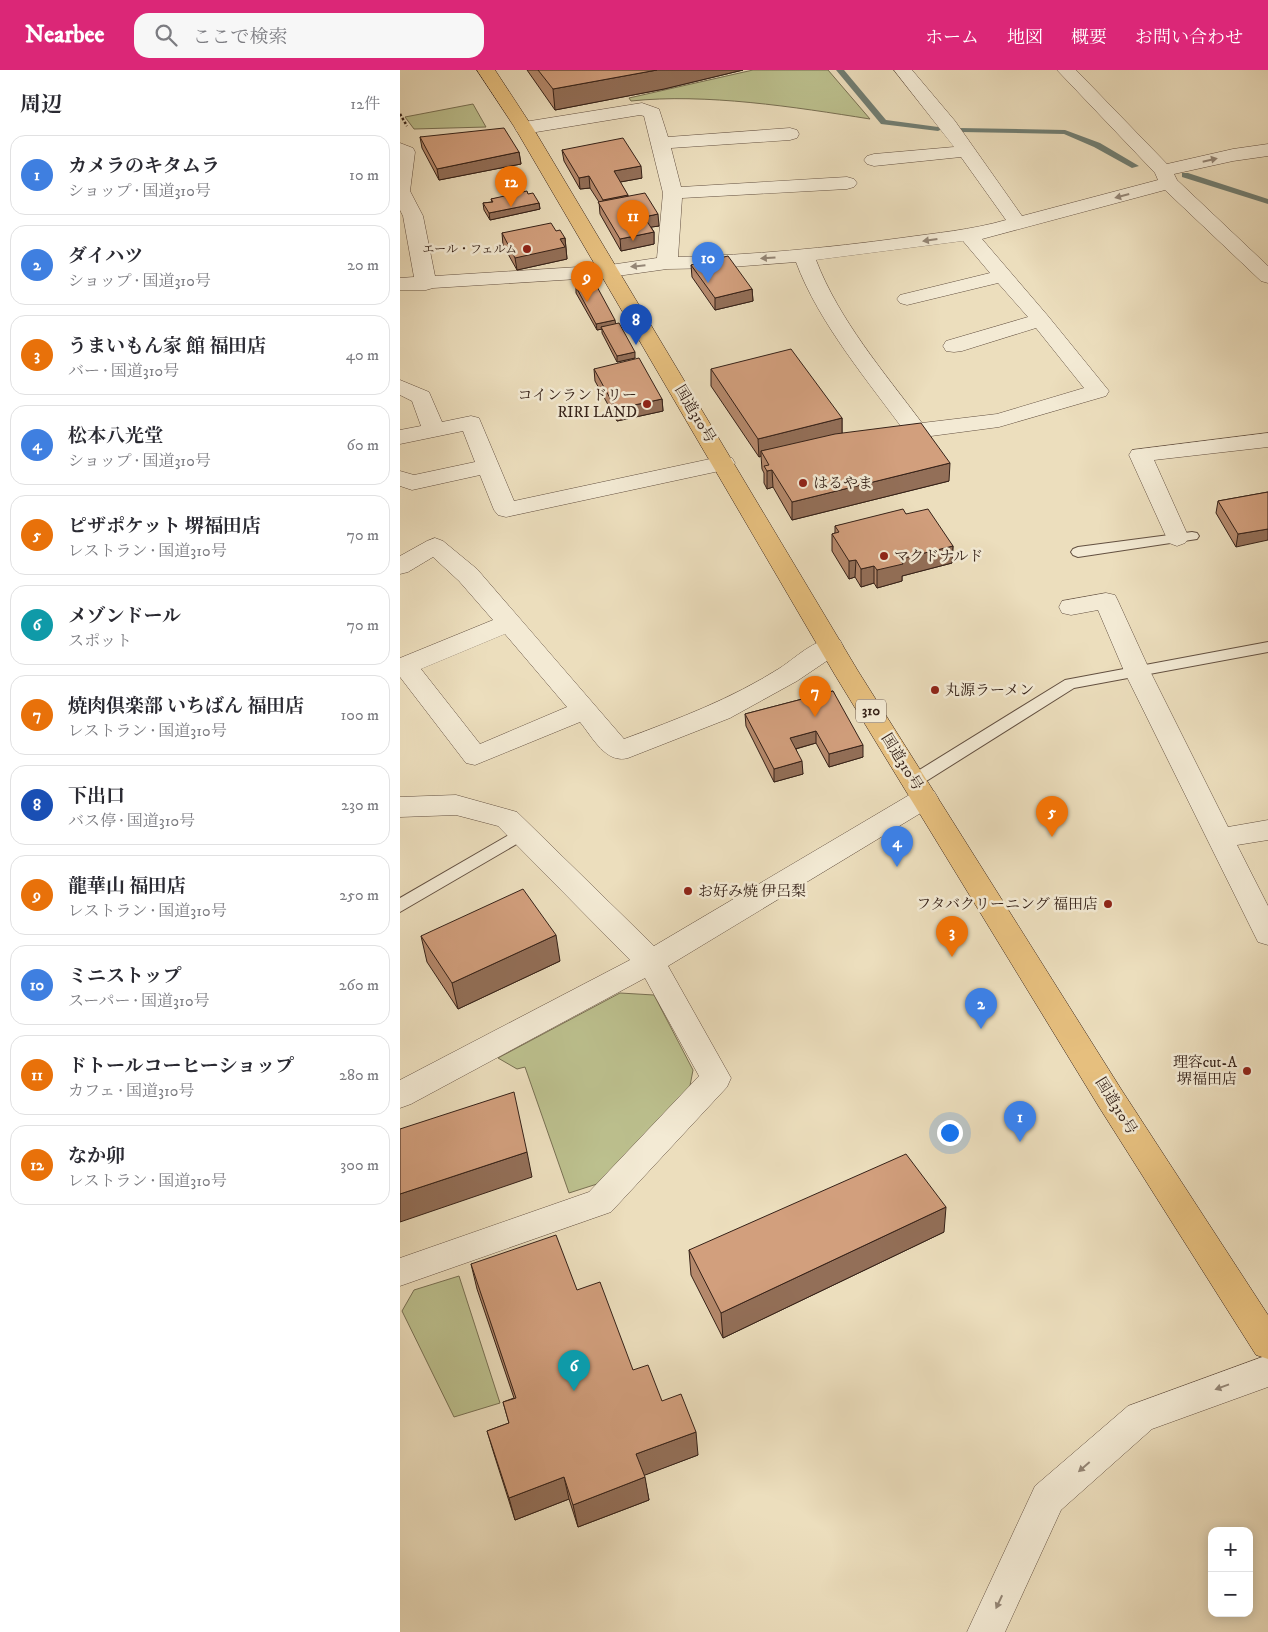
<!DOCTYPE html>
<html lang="ja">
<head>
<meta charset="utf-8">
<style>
  body { margin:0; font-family:"IM FELL DW Pica","Noto Serif JP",serif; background:#f7f7f7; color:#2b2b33 }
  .controls { position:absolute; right:15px; bottom:15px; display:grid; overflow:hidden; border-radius:10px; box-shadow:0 2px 12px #0003 }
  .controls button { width:45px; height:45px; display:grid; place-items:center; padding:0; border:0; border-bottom:1px solid #e1e1e2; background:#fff; color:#2b2b33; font:25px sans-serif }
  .you { position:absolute; left:549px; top:1062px; width:18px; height:18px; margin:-12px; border:4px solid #fff; border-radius:50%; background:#1a73e8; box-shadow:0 0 0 8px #1a73e833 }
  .badge { display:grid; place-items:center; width:32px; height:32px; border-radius:50%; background:#db2777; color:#fff; font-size:16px; font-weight:700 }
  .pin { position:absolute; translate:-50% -41px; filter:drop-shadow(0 1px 2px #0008) }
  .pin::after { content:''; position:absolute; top:26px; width:18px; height:15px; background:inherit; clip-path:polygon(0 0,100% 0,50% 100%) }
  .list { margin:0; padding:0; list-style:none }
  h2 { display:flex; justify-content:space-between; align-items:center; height:65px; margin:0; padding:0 20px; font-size:21px }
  h2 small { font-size:16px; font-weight:400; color:#7c7c81 }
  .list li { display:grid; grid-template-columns:32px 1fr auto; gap:15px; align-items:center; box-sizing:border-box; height:80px; margin:0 10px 10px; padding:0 10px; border:1px solid #e1e1e2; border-radius:15px }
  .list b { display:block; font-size:19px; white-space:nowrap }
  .list p { margin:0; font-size:16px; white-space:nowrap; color:#7c7c81 }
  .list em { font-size:16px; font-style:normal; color:#7c7c81 }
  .icon { flex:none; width:28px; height:28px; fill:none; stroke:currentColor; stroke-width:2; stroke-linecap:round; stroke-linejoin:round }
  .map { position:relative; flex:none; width:868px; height:1562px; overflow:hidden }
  header { display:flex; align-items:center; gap:30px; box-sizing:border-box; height:70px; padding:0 25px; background:#db2777; color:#fff }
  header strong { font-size:24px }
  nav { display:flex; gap:28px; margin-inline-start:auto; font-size:18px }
  .search { width:350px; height:45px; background:#f7f7f7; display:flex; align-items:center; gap:12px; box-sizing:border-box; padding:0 18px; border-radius:15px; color:#7c7c81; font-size:19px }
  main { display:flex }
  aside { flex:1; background:#fff }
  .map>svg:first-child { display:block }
</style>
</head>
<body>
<header>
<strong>Nearbee</strong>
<div class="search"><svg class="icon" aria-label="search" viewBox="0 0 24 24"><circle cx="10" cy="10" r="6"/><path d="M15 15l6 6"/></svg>ここで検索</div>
<nav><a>ホーム</a><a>地図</a><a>概要</a><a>お問い合わせ</a></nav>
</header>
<main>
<aside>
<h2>周辺<small>12件</small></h2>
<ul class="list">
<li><span class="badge" style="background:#3f7fe0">1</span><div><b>カメラのキタムラ</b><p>ショップ · 国道310号</p></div><em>10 m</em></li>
<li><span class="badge" style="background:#3f7fe0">2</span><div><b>ダイハツ</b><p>ショップ · 国道310号</p></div><em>20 m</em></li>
<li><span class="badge" style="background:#e8710a">3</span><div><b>うまいもん家 館 福田店</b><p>バー · 国道310号</p></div><em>40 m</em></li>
<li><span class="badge" style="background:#3f7fe0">4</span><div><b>松本八光堂</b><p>ショップ · 国道310号</p></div><em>60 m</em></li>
<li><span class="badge" style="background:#e8710a">5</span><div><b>ピザポケット 堺福田店</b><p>レストラン · 国道310号</p></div><em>70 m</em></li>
<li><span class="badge" style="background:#0f9aa8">6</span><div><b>メゾンドール</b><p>スポット</p></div><em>70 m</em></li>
<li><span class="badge" style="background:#e8710a">7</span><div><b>焼肉倶楽部 いちばん 福田店</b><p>レストラン · 国道310号</p></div><em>100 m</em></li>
<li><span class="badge" style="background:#1a4fb4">8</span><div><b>下出口</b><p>バス停 · 国道310号</p></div><em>230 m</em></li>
<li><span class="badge" style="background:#e8710a">9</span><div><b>龍華山 福田店</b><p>レストラン · 国道310号</p></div><em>250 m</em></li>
<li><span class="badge" style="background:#3f7fe0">10</span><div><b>ミニストップ</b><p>スーパー · 国道310号</p></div><em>260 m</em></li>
<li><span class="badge" style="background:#e8710a">11</span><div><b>ドトールコーヒーショップ</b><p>カフェ · 国道310号</p></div><em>280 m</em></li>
<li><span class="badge" style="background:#e8710a">12</span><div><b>なか卯</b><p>レストラン · 国道310号</p></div><em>300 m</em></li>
</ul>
</aside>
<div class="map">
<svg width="868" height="1562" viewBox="0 0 868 1562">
  <rect width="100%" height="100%" fill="#ecdebd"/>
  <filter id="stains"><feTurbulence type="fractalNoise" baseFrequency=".004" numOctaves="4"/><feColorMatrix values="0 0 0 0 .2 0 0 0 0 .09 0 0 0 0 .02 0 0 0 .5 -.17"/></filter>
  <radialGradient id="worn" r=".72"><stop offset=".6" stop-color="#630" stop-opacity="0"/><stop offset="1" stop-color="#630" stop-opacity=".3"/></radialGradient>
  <path fill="#bcc08e" stroke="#787053" d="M 353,0 L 428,0 L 470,49 C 395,37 305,23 231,31 L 229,28 Z
    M 73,34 L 86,57 L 14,59 L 5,47 Z
    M 220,923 L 254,925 L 293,1000 L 289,1021 L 197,1114 L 169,1123 L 125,997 L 117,999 L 98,988 Z
    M 59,1206 L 100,1333 L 54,1347 L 2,1241 L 14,1220 Z"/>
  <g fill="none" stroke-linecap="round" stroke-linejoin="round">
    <path fill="#717e73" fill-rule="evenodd" d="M 436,0 L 444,0 L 486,50 L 538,57 L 542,59 L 538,61 L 481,54 Z
      M 558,58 L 665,60 L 700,73 L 739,96 L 732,98 L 694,77 L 664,64 L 561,62 L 557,60 Z
      M 782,103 L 788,103 L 868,129 L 868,134 L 782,107 Z"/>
    <g stroke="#635041" stroke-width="2">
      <path id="lane" d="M 792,462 L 797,463 L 799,466 L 797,469 L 678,487 L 673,485 L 671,482 L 673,479 L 678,477 Z
        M 868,572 L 868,582 L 674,618 L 520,715 L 514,717 L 508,715 L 506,711 L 508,707 L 665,610 Z
        M 121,758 L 127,760 L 129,764 L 127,768 L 0,842 L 0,828 Z"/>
    </g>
    <g stroke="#635041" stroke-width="1">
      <path id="street" d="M 494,0 L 512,0 L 555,51 L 622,146 L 758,110 L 755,103 L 657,0 L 676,0 L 767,94 L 833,79 L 868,74 L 868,86 L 833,91 L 774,104 L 777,110 L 868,196 L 868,213 L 861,211 L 765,120 L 582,169 L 648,246 L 709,321 L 706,326 L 599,357 L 516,368 L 508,366 C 469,312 419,254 396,192 L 318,198 L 267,199 L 210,207 L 33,218 L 26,220 L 0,220 L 0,208 L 14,207 L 3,146 L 0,140 L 0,73 L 13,78 L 15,82 L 10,121 L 23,146 L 35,206 L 210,195 L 257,188 L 263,123 L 244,46 L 240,45 L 124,64 L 117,62 L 115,58 L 117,54 L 124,52 L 242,33 L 259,39 L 268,67 L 390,58 L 397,60 L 399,64 L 397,68 L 390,70 L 271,78 L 281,117 L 447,107 L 454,109 L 457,113 L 454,117 L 447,119 L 282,128 L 278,187 C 352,185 427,178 501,168 C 536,163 571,160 606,150 L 561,87 L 474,96 L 467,94 L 464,90 L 467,86 L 474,84 L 554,77 ZM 563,171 L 590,203 L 500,225 L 497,229 L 500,233 L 507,235 L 598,213 L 628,247 L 546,271 L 543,276 L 546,281 L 554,282 L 562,281 L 636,258 L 684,318 L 597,344 L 522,353 C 484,302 439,250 416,190 Z
        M 0,310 L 29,322 L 42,352 L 71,346 L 79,348 L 114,431 L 324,386 L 332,388 L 335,393 L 332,398 L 324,400 L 106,447 L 98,445 L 94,440 L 80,405 L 12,420 L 0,416 L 0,401 L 14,405 L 75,392 L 63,361 L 0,374 L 0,360 L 21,356 L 12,331 L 0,325 Z
        M 868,363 L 868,377 L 754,390 L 789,468 L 785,473 L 777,476 L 769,473 L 729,385 L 732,380 Z
        M 35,468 L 43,471 L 77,499 L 224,669 C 278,649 331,629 380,598 C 397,587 419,564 440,570 L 443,576 L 440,582 L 397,611 L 330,648 L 228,688 C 206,694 193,668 180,652 L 75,695 L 66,693 L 0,607 L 0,588 L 93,550 L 59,511 L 33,487 L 8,502 L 0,504 L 0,486 L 27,471 ZM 105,564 L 167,637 L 80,674 L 21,599 Z
        M 706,523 L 715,525 L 718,531 L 750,601 L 828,757 L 868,750 L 868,770 L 837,775 L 868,836 L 868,875 L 858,872 L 854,864 L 724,601 L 698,540 L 671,545 L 662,543 L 659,537 L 662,531 Z
        M 525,718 L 534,721 L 538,728 L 534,735 L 268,896 L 331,1008 L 327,1017 L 211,1142 L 0,1216 L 0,1188 L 189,1122 L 299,1006 L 245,908 L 11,1034 L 0,1038 L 0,1010 L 230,890 L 98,756 L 56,745 L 0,747 L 0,727 L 56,725 L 117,742 L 254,876 L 516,721 Z
        M 868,1285 L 868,1317 L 752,1359 L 661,1440 L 605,1562 L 567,1562 L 635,1416 L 728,1336 Z"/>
    </g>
    <g stroke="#352118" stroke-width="1">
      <path id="highway" d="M 77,0 L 95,0 L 133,58 L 458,601 L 721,1019 L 868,1245 L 868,1289 L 856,1285 L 699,1037 L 435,605 L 115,58 Z"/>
    </g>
    <path stroke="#352118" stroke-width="2.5" stroke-dasharray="2.5 2" stroke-linecap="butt" d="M 0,44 L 7,56"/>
    <use href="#lane" fill="#f3ead4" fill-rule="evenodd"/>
    <use href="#street" fill="#f3ead4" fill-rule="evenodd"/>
    <use href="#highway" fill="#e6bf7e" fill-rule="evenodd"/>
  </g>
  <path fill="#b5896c" stroke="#352118" d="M 127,0 L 343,0 L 264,19 L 155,40 Z
    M 20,67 L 119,82 L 121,94 L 39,110 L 22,78 Z
    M 162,80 L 242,108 L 220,112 L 228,126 L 259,156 L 251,157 L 254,162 L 254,174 L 221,181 L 200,144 L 199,132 L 190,118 L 180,119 L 164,91 Z
    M 128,124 L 139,133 L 140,139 L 90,150 L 84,140 L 83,133 L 92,132 L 91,129 Z
    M 156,161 L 165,168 L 167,189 L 117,200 L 103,175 L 102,163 Z
    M 291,195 L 352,219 L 353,231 L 315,240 L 292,207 Z
    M 176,217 L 216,254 L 235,288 L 217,292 L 202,263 L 202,259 L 197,260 L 176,223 Z
    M 194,299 L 262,329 L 263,341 L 217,351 L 195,311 Z
    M 311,299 L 442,348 L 442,363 L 549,411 L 392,450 L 373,417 L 367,419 L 364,413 L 364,403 L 362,399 L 361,386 L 359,387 L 311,316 Z
    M 868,422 L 836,477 L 816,443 L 818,431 Z
    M 506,444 L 553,476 L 552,493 L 502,506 L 502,511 L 477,518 L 474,513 L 461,517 L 455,507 L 449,509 L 432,481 L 432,464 L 435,463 L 435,456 Z
    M 433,621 L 463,687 L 429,697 L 416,673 L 396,679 L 403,704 L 374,712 L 346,656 L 345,644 Z
    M 21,866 L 160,891 L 58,939 L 27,892 Z
    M 544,1162 L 323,1268 L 291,1205 L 289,1180 Z
    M 71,1194 L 177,1220 L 233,1300 L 262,1331 L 298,1385 L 244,1405 L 249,1430 L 178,1457 L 169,1429 L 115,1450 L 94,1384 L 87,1361 L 109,1353 L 103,1332 L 114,1328 L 77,1219 Z"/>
  <path fill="#936f58" stroke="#352118" d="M 257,0 L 343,0 L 264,19 L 155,40 L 153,19 Z
    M 119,82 L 121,94 L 39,110 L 37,99 Z
    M 241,96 L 242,108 L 215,113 L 214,101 Z
    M 189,106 L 190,118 L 180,119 L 179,108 Z
    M 228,125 L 229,137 L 204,142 L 203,130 Z
    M 139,133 L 140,139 L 90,150 L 89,143 Z
    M 258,144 L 259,156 L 245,158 L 244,147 Z
    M 254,162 L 254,174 L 221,181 L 220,169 Z
    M 165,168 L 167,189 L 117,200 L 115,188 L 160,169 Z
    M 352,219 L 353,231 L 315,240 L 315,228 Z
    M 215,250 L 216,256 L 201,257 L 202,259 L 197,260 L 196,254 Z
    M 235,282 L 235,288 L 217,292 L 217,286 Z
    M 262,329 L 263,341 L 217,351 L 216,339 Z
    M 442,348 L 442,365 L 361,381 L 361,386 L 359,387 L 358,369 Z
    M 550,393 L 549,411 L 392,450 L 392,432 Z
    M 372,400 L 373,417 L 367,419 L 367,401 Z
    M 868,459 L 868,470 L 836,477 L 838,464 Z
    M 553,476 L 552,493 L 502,506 L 502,511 L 477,518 L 477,500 L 500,489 Z
    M 456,490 L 455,507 L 449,509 L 449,491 Z
    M 474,496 L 474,513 L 461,517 L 461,499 Z
    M 416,661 L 416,673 L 391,680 L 390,668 Z
    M 463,675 L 463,687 L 429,697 L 429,684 Z
    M 402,691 L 403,704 L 374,712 L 374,699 Z
    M 156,865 L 160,891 L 58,939 L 52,913 Z
    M 127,1082 L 132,1107 L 0,1152 L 0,1124 Z
    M 546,1137 L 544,1162 L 323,1268 L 321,1243 Z
    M 296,1362 L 298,1385 L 240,1407 L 236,1384 Z
    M 164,1407 L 169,1429 L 115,1450 L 109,1428 Z
    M 245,1407 L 249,1430 L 178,1457 L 173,1435 Z"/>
  <path fill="#d29f7d" stroke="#352118" d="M 138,0 L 257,0 L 153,19 Z
    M 104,58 L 119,82 L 37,99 L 20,67 Z
    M 223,68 L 241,96 L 214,101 L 228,125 L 203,130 L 189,106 L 179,108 L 162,80 Z
    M 127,121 L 128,124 L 133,123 L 139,133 L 89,143 L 83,133 L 93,132 L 91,129 Z
    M 245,123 L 258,144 L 244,147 L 254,162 L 220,169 L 198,132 Z
    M 151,153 L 156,161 L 160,160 L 165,168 L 160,169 L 165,177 L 115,188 L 102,163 Z
    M 328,186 L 352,219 L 315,228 L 291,195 Z
    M 195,213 L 215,250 L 196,254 L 176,217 Z
    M 219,253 L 235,282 L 217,286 L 201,257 Z
    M 391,279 L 442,348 L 358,369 L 311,299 Z
    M 239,288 L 262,329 L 216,339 L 194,299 Z
    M 521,353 L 550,393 L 392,432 L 372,400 L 367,401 L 364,396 L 369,395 L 361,381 L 435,364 Z
    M 868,422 L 868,459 L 838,464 L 818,431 Z
    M 503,439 L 506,444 L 528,439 L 553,476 L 500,489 L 503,494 L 477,500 L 474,496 L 461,499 L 456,490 L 449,491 L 432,464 L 439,462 L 435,456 Z
    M 433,621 L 463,675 L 429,684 L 416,661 L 390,668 L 402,691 L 374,699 L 345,644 Z
    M 123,819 L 156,865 L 52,913 L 21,866 Z
    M 114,1022 L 127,1082 L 0,1124 L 0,1059 Z
    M 506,1084 L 546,1137 L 321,1243 L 289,1180 Z
    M 156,1165 L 177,1220 L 200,1212 L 233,1300 L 248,1295 L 262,1331 L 281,1324 L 296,1362 L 236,1384 L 245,1407 L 173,1435 L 164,1407 L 109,1428 L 87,1361 L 109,1353 L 103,1332 L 116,1328 L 71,1194 Z"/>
  <defs><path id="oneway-solid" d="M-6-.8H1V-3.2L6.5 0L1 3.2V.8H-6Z" transform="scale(1.25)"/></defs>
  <g fill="#948676">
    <use href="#oneway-solid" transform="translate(810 90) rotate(-13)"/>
    <use href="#oneway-solid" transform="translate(722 126) rotate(165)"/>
    <use href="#oneway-solid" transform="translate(530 170) rotate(172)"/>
    <use href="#oneway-solid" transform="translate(368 188) rotate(176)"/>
    <use href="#oneway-solid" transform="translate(238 196) rotate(174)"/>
    <use href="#oneway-solid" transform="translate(822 1317) rotate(160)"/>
    <use href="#oneway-solid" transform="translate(684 1397) rotate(139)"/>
    <use href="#oneway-solid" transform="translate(599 1532) rotate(115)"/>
  </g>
  <g fill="#8f2418" stroke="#f3ead4" stroke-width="2">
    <circle cx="127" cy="179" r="5"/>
    <circle cx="247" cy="334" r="5"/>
    <circle cx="403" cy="413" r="5"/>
    <circle cx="484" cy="486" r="5"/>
    <circle cx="535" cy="620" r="5"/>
    <circle cx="288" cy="821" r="5"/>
    <circle cx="708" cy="834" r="5"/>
    <circle cx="847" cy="1001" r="5"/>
  </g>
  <g text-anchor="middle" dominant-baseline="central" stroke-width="5" stroke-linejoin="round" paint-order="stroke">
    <g font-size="12" fill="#352118" stroke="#f3ead4" text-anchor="end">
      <text x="117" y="179">エール・フェルム</text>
    </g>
    <rect fill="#f3ead4" stroke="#6e5d50" stroke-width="1" x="456" y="629.5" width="30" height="23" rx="4"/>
    <g font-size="14" font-weight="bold" fill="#352118">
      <text x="471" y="641">310</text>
    </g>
    <g font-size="15" fill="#352118" stroke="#f3ead4" text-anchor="start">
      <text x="237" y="325" text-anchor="end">コインランドリー<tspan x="237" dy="17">RIRI LAND</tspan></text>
      <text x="413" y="413">はるやま</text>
      <text x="494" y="486">マクドナルド</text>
      <text x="545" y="620">丸源ラーメン</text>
      <text x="298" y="821">お好み焼 伊呂梨</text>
      <text x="698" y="834" text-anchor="end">フタバクリーニング 福田店</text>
      <text x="837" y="992" text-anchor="end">理容cut-A<tspan x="837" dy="17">堺福田店</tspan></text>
    </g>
    <g font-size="15" fill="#352118" stroke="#f3ead4">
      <text transform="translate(295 344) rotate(59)">国道310号</text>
      <text transform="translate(502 692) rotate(58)">国道310号</text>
      <text transform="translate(716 1036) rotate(58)">国道310号</text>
    </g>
  </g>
  <rect width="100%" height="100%" filter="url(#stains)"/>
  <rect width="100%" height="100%" fill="url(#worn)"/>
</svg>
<div class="controls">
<button>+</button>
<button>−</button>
</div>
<div class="you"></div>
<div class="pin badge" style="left:620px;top:1072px;background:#3f7fe0">1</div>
<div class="pin badge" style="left:581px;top:959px;background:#3f7fe0">2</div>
<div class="pin badge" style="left:552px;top:887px;background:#e8710a">3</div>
<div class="pin badge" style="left:497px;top:797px;background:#3f7fe0">4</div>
<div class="pin badge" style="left:652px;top:767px;background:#e8710a">5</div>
<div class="pin badge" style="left:174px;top:1321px;background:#0f9aa8">6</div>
<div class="pin badge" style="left:415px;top:647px;background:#e8710a">7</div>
<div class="pin badge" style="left:236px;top:275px;background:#1a4fb4">8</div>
<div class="pin badge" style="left:187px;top:232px;background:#e8710a">9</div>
<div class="pin badge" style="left:308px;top:213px;background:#3f7fe0">10</div>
<div class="pin badge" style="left:233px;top:171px;background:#e8710a">11</div>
<div class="pin badge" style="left:111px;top:137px;background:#e8710a">12</div>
</div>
</main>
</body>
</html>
